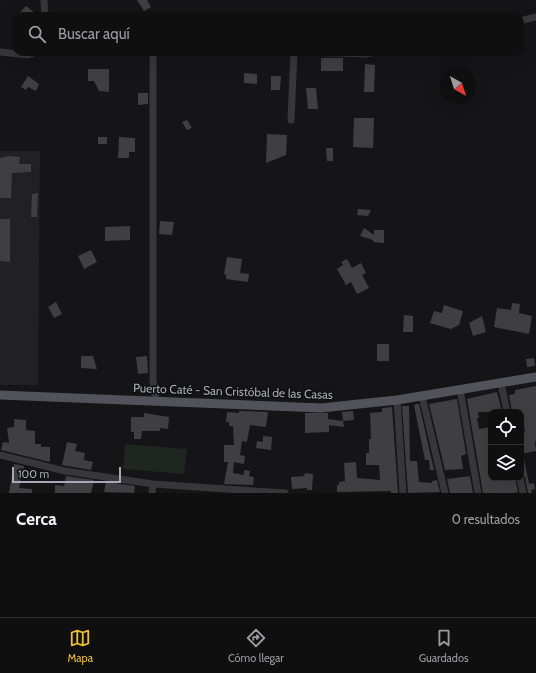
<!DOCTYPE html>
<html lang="es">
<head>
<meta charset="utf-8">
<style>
  body { margin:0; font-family:Cabin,sans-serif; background:#1e1d1e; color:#f1f3f6 }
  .controls { position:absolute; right:12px; bottom:12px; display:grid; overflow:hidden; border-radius:8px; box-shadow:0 4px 16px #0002 }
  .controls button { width:36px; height:36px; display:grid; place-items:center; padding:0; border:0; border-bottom:1px solid #302f30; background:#100f10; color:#f1f3f6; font:20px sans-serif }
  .compass { position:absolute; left:440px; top:68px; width:36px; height:36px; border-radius:50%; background:#100f10; box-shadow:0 4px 16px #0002; rotate:141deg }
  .scale { position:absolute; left:12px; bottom:10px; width:109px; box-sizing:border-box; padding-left:4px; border:2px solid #a7aab6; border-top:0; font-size:11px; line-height:14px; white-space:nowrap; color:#a7aab6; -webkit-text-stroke:3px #100f11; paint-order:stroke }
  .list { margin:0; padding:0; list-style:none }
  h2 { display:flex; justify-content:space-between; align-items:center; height:52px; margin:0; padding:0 16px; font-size:17px }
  h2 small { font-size:13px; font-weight:400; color:#9c9c9f }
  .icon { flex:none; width:22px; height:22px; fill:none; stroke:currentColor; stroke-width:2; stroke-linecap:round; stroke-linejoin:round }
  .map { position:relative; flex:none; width:536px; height:493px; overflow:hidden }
  .search { position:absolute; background:#100f10; box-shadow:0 4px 16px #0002; left:12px; right:12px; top:12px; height:44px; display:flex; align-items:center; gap:10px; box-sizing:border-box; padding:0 14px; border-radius:12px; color:#9c9c9f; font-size:15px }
  .sheet { height:124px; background:#100f10 }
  nav { display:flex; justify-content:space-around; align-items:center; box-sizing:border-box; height:56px; border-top:1px solid #302f30; background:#100f10; font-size:11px; color:#9c9c9f }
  nav a { display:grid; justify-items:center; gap:2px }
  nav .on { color:#ecbf36 }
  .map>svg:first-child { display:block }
</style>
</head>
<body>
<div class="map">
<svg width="536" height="493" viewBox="0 0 536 493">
  <rect width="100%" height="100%" fill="#151416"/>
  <path fill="#212023" d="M 0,151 L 40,151 L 38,385 L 0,385 Z"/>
  <path fill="#1f2620" d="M 125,444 L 187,449 L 184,474 L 123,469 Z"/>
  <path fill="#3f3f43" d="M 137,0 L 147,0 L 151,7 L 144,11 Z
    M 26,6 L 39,16 L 17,16 Z
    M 321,58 L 343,58 L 343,71 L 321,71 Z
    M 365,64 L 375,65 L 374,92 L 364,92 Z
    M 88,69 L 109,69 L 109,92 L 99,91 L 94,81 L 88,81 Z
    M 244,73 L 257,74 L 257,84 L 244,83 Z
    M 28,76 L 39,84 L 36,91 L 28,87 L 26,90 L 21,87 Z
    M 271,76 L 281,76 L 280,90 L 271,90 Z
    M 306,88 L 316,88 L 318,109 L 308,109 Z
    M 138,93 L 148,93 L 148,104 L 138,105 Z
    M 354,118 L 374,118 L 373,148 L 353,147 Z
    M 187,120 L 192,128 L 187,130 L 182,122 Z
    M 267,134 L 287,135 L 286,155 L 266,163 Z
    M 98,137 L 107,137 L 107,144 L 98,144 Z
    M 119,137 L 135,138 L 135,152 L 129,152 L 129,158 L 118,158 Z
    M 326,148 L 333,148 L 333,161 L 327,161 Z
    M 9,156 L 20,157 L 19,164 L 31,164 L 31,172 L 12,173 L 11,198 L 0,198 L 0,158 Z
    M 38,193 L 37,217 L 31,217 L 32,194 Z
    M 358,209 L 371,210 L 368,216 L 357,215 Z
    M 0,219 L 10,219 L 10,262 L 0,261 Z
    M 160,221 L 174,222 L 172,235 L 159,234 Z
    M 130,226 L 130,240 L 105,241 L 105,227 Z
    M 364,228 L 374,235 L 374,230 L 384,230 L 384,243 L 373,242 L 373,240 L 360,236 Z
    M 91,250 L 97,262 L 84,269 L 78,256 Z
    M 227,257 L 242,259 L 240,273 L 249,274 L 248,282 L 226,279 L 226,275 L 224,274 Z
    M 347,259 L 352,268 L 361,263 L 366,273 L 362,275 L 369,288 L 357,294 L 351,282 L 346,285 L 337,269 L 343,265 L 341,262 Z
    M 56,302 L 62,314 L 54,318 L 48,307 Z
    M 512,303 L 520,304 L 519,313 L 532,316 L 529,334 L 494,327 L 497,308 L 511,310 Z
    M 444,305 L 463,311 L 459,325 L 451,329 L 430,323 L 434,311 L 442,313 Z
    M 404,315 L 413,316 L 413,332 L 403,332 Z
    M 482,316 L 486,332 L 473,336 L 469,323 Z
    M 377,344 L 389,344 L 389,361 L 377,361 Z
    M 81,356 L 93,356 L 97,369 L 81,368 Z
    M 147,356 L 148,373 L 138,374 L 136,357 Z
    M 534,358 L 535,366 L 527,367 L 526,359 Z
    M 536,386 L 536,441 L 535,441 L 536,451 L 521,454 L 521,433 L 525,432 L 523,421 L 521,421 L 521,412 L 512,412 L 509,395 L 515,394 L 515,390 Z
    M 497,392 L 502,412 L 478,412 L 479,418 L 477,418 L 479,429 L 491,427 L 491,478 L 515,478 L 518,492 L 514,493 L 483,493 L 467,399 Z
    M 457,399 L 466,454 L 461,456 L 463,469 L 445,470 L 429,404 Z
    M 417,404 L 419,404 L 434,470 L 430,470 L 429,460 L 425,460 L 414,405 Z
    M 402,406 L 409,406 L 410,461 L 417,461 L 419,482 L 432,483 L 432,481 L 437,480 L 440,492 L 408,493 Z
    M 392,407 L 398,493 L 391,493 L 391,491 L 337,492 L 337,485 L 339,485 L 339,482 L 345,481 L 344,463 L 356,462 L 357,478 L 380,480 L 379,465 L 366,465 L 366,453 L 369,453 L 369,439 L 371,439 L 370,413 L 382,412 L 382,408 Z
    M 239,411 L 268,412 L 266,427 L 250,425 L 247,442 L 242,441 L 240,455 L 245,456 L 244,464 L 234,462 L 233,473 L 244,475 L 244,470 L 250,471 L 249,476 L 254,477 L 253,485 L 224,484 L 228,462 L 224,462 L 224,445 L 234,445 L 233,426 L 229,426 L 229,422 L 226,422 L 227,412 L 239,413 Z
    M 353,411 L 354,420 L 343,421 L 344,427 L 329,425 L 329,432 L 305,433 L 305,413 L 328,413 L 328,419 L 343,421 L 342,412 Z
    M 144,413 L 169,417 L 168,429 L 160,428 L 160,431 L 142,431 L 141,439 L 134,439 L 134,432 L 131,432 L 131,417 L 144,417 Z
    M 14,419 L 26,420 L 26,430 L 35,431 L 35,444 L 41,444 L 41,447 L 50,447 L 50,462 L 1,450 L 3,442 L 9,443 L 7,428 L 14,427 Z
    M 263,436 L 272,437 L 271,450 L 256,448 L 257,441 L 263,442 Z
    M 67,442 L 77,444 L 75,451 L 85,453 L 84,460 L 93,462 L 91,470 L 62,465 Z
    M 521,459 L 524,459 L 529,484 L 534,483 L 535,489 L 531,490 L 532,493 L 528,493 L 525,477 L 521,473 Z
    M 14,464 L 24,466 L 19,488 L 32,489 L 32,493 L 9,493 Z
    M 469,471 L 473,493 L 450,493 L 447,479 L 470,476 Z
    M 305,473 L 313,474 L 312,490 L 307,490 L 307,488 L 292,489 L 291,477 L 304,476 Z
    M 66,476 L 94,480 L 91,493 L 55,493 L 55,485 L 64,486 Z
    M 106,482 L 135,486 L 134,493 L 104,492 Z"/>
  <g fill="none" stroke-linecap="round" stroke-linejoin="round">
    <path stroke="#36363b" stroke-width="7" d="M 44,0 L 45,16
      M 520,21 L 536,17
      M 0,52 L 28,55 L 36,52
      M 153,52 L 153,380 L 156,401
      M 305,52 L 365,54 L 377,52
      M 291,120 L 294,52
      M 501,383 L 507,412
      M 460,389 L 478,493
      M 422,396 L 445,493
      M 397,400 L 403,493
      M 0,455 L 65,471 L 153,484 L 285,493
      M 520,478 L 523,493
      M 152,493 L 153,484"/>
    <path stroke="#52535a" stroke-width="9" d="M 0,395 L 321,408 L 397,400 L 536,377"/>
  </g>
  <g text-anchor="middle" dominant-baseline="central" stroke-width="3" stroke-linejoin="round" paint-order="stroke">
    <g font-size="12" fill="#a7aab6" stroke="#100f11">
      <text transform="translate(233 391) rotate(2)">Puerto Caté - San Cristóbal de las Casas</text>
    </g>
  </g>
</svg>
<div class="controls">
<button><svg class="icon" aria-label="locate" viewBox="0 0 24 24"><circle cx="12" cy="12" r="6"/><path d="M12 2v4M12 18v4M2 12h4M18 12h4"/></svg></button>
<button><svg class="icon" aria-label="layers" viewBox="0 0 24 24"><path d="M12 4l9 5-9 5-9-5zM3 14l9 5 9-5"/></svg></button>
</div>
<svg class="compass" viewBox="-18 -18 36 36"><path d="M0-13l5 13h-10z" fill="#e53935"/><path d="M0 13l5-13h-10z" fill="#9c9c9f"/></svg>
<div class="scale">100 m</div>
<div class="search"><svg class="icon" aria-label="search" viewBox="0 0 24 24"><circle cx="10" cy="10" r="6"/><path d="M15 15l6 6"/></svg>Buscar aquí</div>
</div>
<section class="sheet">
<h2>Cerca<small>0 resultados</small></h2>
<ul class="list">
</ul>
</section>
<nav>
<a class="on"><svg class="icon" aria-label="map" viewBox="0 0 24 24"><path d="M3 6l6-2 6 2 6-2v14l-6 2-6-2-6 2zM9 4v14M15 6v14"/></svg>Mapa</a>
<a><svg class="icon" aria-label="directions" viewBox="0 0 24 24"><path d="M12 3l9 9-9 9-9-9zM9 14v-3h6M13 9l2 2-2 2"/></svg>Cómo llegar</a>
<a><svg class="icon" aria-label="saved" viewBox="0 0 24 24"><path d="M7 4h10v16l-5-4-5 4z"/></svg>Guardados</a>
</nav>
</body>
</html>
